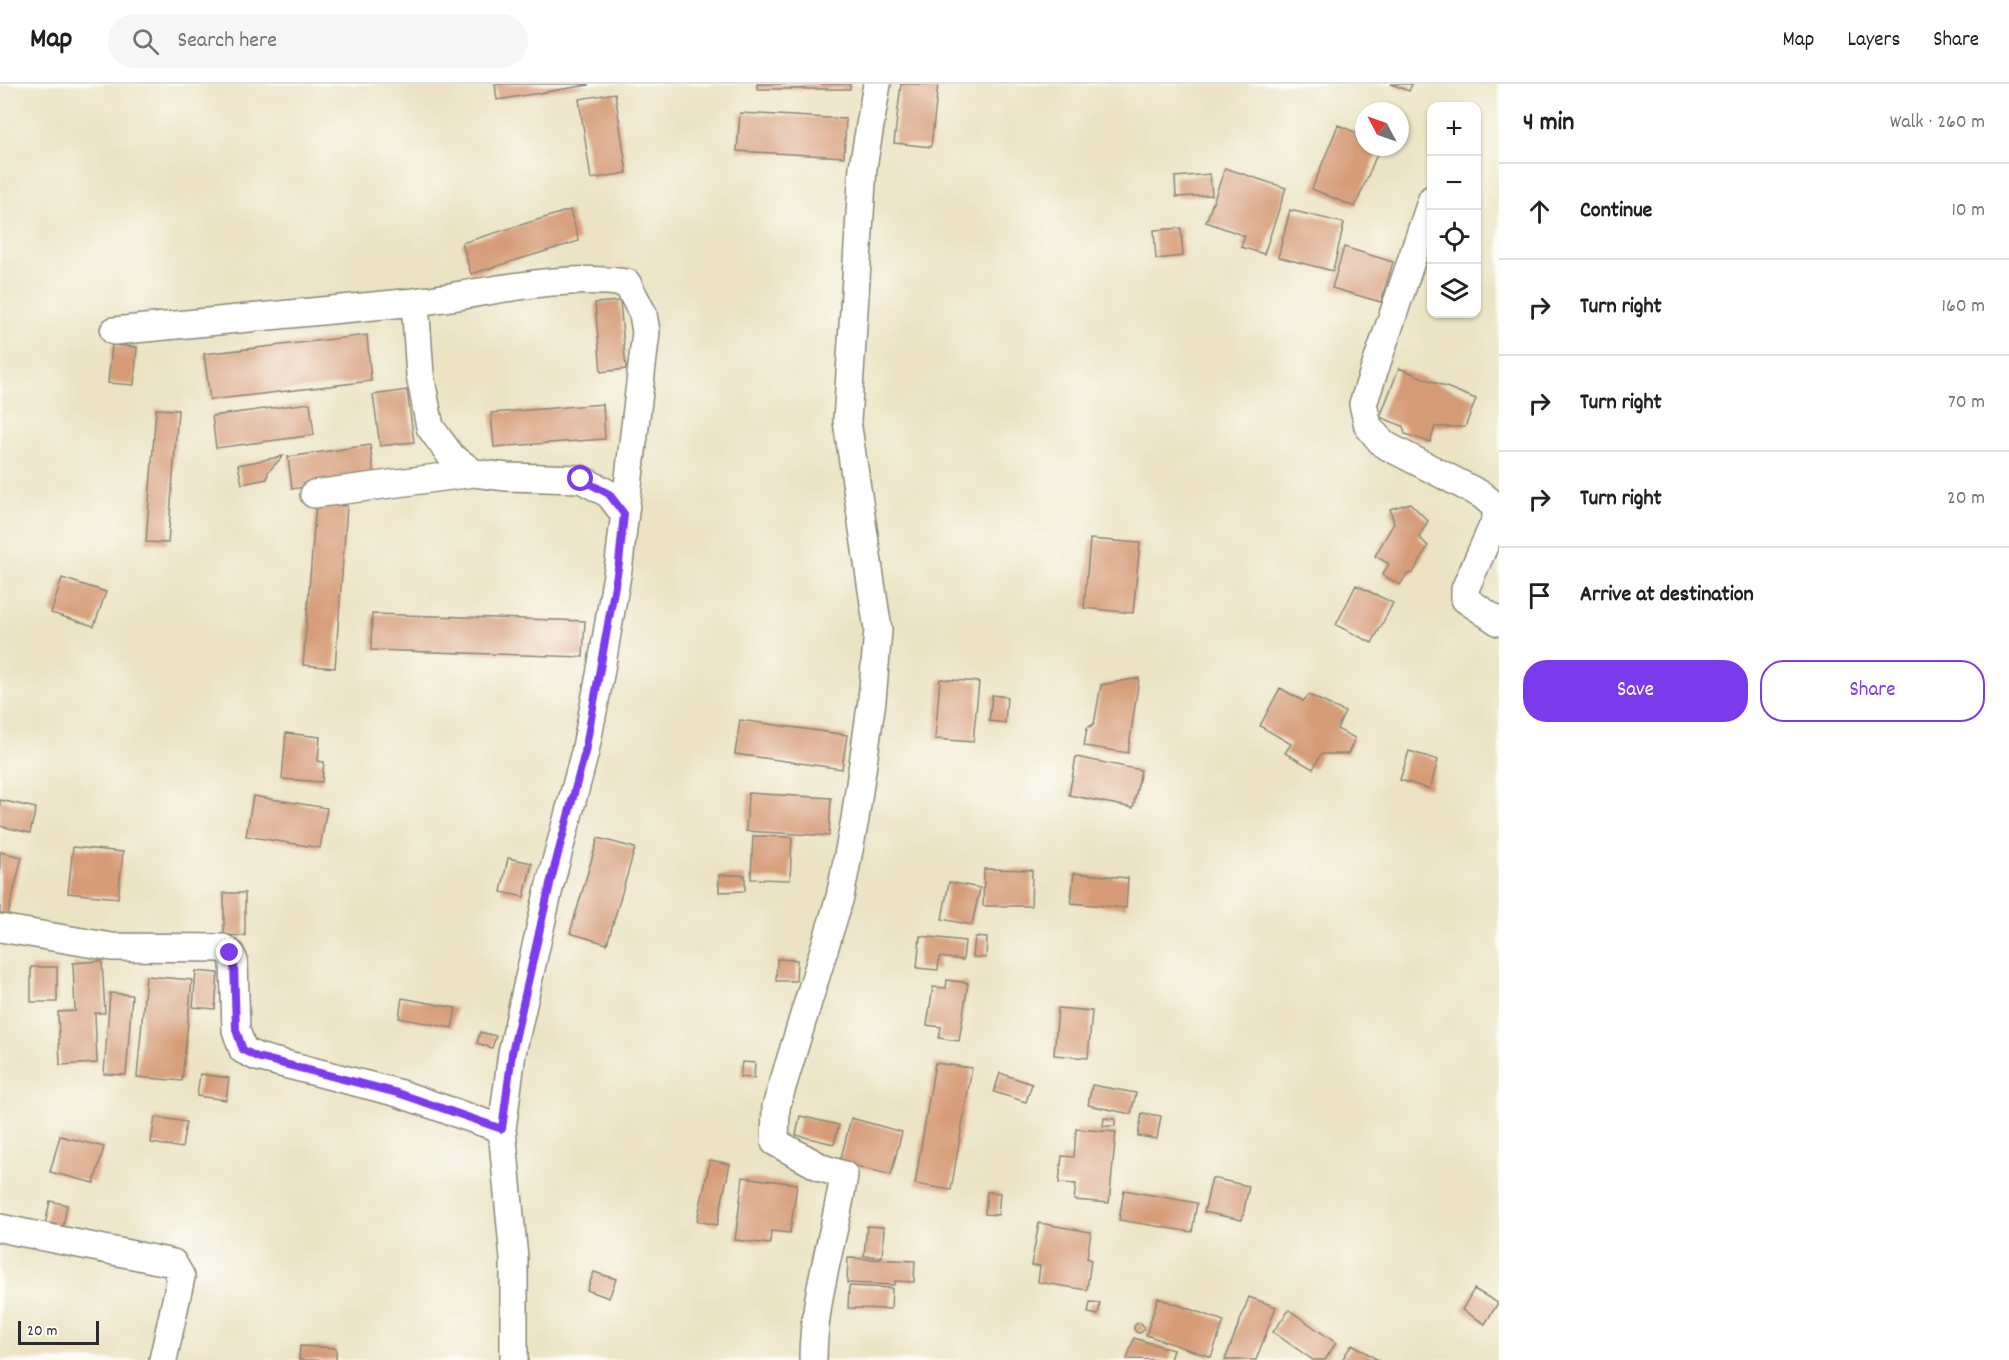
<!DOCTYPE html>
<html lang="en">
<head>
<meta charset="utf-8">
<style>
  body { margin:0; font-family:Dekko,sans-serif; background:#f6f6f6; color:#202124 }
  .controls { position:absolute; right:18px; top:18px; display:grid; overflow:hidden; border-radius:12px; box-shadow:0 2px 4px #0004 }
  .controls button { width:54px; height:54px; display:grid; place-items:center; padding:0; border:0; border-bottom:2px solid #e0e0e0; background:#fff; color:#202124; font:30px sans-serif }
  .compass { position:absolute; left:1355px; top:18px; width:54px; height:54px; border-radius:50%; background:#fff; box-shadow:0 2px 4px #0004; rotate:311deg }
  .scale { position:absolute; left:18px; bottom:15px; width:81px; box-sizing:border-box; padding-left:6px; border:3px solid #2b2b2b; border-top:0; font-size:16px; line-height:21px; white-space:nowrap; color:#2b2b2b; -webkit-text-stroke:4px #fdfcf7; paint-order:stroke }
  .stop { position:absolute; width:18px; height:18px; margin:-14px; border:4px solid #7c3aed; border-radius:50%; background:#fff }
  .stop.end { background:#7c3aed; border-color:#fff; box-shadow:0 2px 6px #0008 }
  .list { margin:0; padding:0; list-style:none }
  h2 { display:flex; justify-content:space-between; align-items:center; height:78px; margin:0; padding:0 24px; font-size:26px }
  h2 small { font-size:20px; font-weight:400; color:#757577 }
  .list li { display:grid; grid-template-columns:39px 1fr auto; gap:18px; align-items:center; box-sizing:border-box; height:96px; padding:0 24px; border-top:2px solid #e0e0e0 }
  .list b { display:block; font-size:22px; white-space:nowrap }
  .list em { font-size:20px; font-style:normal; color:#757577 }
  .actions { display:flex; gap:12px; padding:18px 24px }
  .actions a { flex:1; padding:14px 0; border:2px solid #7c3aed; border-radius:24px; text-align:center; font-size:21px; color:#7c3aed }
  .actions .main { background:#7c3aed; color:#fff }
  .icon { flex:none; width:33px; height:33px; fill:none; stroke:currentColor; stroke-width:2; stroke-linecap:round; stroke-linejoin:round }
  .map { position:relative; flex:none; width:1499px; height:1276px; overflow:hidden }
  header { display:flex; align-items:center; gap:36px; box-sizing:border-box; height:84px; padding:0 30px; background:#fff; border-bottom:2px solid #e0e0e0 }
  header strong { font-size:28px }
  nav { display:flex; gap:33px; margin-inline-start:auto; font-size:21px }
  .search { width:420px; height:54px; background:#f6f6f6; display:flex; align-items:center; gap:15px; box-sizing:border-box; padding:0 21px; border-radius:33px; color:#757577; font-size:22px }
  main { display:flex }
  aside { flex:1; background:#fff }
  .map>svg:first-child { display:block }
</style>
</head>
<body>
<header>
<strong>Map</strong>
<div class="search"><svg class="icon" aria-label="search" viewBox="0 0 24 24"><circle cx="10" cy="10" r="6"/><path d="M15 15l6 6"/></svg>Search here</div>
<nav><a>Map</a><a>Layers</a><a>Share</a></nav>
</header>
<main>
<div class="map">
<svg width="1499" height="1276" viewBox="0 0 1499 1276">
  <rect width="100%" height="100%" fill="#fdfcf7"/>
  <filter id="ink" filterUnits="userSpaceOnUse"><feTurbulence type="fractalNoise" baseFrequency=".0167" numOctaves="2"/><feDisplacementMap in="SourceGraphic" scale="12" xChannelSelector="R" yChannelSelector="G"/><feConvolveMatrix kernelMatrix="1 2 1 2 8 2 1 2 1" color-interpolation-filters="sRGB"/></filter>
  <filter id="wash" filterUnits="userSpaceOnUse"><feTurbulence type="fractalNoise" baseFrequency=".008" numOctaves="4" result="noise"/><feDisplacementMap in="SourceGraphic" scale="24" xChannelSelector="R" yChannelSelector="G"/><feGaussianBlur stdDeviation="1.35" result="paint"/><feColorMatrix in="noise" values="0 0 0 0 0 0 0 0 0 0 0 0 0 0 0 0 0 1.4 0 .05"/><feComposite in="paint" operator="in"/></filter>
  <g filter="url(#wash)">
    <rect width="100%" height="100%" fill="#ebe3c3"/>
    <g id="blocks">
      <path fill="#d69b77" d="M 495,0 L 588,0 L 588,1 L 497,16 Z
        M 757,0 L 850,0 L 850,5 L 757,5 Z
        M 901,0 L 938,0 L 931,63 L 894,59 Z
        M 1391,0 L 1412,0 L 1409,7 Z
        M 615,9 L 627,89 L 591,95 L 579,15 Z
        M 740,29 L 846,35 L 844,73 L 737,67 Z
        M 1338,41 L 1364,52 L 1364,63 L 1380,63 L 1355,123 L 1312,105 Z
        M 1225,84 L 1286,104 L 1264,170 L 1241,163 L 1245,152 L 1206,138 Z
        M 1210,90 L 1212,111 L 1176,113 L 1175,93 Z
        M 570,126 L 579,157 L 471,190 L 462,159 Z
        M 1290,126 L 1344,139 L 1333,187 L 1278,173 Z
        M 1181,144 L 1183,172 L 1156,175 L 1154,146 Z
        M 1344,163 L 1393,178 L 1381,218 L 1332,204 Z
        M 620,217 L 626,285 L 601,288 L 595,219 Z
        M 367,251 L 371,297 L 210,316 L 204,270 Z
        M 112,261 L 137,263 L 134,301 L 108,299 Z
        M 1399,284 L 1476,315 L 1465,343 L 1435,343 L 1430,358 L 1405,350 L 1403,342 L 1380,333 Z
        M 407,306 L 414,358 L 380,362 L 373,311 Z
        M 310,319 L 314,351 L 216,364 L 212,332 Z
        M 603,320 L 605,355 L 494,363 L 491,329 Z
        M 156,325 L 178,326 L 168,459 L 146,458 Z
        M 370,361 L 374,392 L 292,405 L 288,373 Z
        M 283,372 L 268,388 L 267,395 L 242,400 L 238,381 Z
        M 316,419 L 347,422 L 335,584 L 303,581 Z
        M 1410,419 L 1428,437 L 1419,453 L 1428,462 L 1413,489 L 1407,490 L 1400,501 L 1382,491 L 1389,480 L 1375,472 L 1394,439 L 1390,425 Z
        M 1090,455 L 1140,459 L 1133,529 L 1084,524 Z
        M 62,494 L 106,508 L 94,542 L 51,529 Z
        M 1356,501 L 1393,519 L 1372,559 L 1336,541 Z
        M 372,530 L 585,537 L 583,573 L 371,566 Z
        M 1139,594 L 1128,669 L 1084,662 L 1087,644 L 1094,640 L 1101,601 Z
        M 940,595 L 979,598 L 973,658 L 935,655 Z
        M 1280,604 L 1303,617 L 1309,611 L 1345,628 L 1337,645 L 1355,654 L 1348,670 L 1321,670 L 1313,685 L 1285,669 L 1291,660 L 1260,642 Z
        M 992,611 L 1007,613 L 1005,639 L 989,637 Z
        M 740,636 L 847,651 L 842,685 L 735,670 Z
        M 286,649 L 320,653 L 318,677 L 324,678 L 322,698 L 282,695 Z
        M 1409,667 L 1438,676 L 1430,705 L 1400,696 Z
        M 1076,673 L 1141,686 L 1133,724 L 1069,711 Z
        M 748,709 L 831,714 L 829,752 L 746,747 Z
        M 253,712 L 327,724 L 320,764 L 246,752 Z
        M 0,716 L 36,724 L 30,749 L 0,742 Z
        M 753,752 L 792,753 L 790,796 L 751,795 Z
        M 598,754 L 635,764 L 607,860 L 570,849 Z
        M 73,763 L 123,768 L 118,814 L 68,809 Z
        M 0,768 L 22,773 L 7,835 L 0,833 Z
        M 508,774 L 532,779 L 524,813 L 501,808 Z
        M 984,785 L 1032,786 L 1031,822 L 983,822 Z
        M 1074,789 L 1128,794 L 1126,824 L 1071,819 Z
        M 719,791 L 745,791 L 745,807 L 719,808 Z
        M 949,798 L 980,804 L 972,841 L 942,835 Z
        M 224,809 L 245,809 L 245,852 L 224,851 Z
        M 920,852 L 965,857 L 963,876 L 939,873 L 938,886 L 917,884 Z
        M 975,853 L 987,854 L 986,874 L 973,873 Z
        M 777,875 L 797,876 L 796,897 L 776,897 Z
        M 102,877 L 105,929 L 95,929 L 97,979 L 60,981 L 58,928 L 75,927 L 73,879 Z
        M 31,883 L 57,883 L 57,918 L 31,918 Z
        M 196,887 L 218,889 L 215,925 L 193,923 Z
        M 146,892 L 192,896 L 182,997 L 137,993 Z
        M 947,896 L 968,899 L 959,957 L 939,954 L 941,943 L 927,941 L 933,903 L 946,904 Z
        M 110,909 L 132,911 L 126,991 L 104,990 Z
        M 402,914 L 456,924 L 452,944 L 399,934 Z
        M 1058,924 L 1092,927 L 1088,974 L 1054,971 Z
        M 480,948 L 496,952 L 492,964 L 477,959 Z
        M 742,978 L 755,979 L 754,994 L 740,993 Z
        M 935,979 L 972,984 L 951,1106 L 915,1100 Z
        M 1000,989 L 1032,1000 L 1026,1018 L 994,1008 Z
        M 200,990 L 229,994 L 226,1016 L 197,1012 Z
        M 1092,1001 L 1136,1009 L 1131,1030 L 1088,1021 Z
        M 1142,1029 L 1161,1032 L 1157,1055 L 1138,1052 Z
        M 800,1032 L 839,1041 L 834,1060 L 796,1051 Z
        M 155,1033 L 186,1038 L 182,1064 L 151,1059 Z
        M 851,1034 L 902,1048 L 891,1091 L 840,1078 Z
        M 1104,1034 L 1115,1035 L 1115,1042 L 1103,1042 Z
        M 1076,1045 L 1116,1048 L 1109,1119 L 1074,1116 L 1076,1100 L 1059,1099 L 1062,1072 L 1074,1073 Z
        M 60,1052 L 104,1063 L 94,1099 L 50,1088 Z
        M 710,1076 L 730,1080 L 717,1141 L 697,1137 Z
        M 743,1093 L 797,1100 L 790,1149 L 771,1147 L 770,1160 L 735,1156 Z
        M 1212,1094 L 1249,1102 L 1242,1136 L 1204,1128 Z
        M 1124,1106 L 1197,1119 L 1192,1148 L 1119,1136 Z
        M 987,1108 L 1000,1109 L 998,1131 L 985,1130 Z
        M 50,1117 L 67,1121 L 63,1144 L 45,1141 Z
        M 1039,1139 L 1091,1148 L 1087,1174 L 1091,1176 L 1087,1206 L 1038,1198 L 1040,1182 L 1031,1181 Z
        M 867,1142 L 884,1143 L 882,1173 L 864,1172 Z
        M 848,1174 L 915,1177 L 914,1198 L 895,1197 L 894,1201 L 847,1199 Z
        M 594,1188 L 616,1195 L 609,1214 L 587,1206 Z
        M 849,1202 L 892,1204 L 891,1225 L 848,1224 Z
        M 1474,1205 L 1498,1219 L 1485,1240 L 1462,1226 Z
        M 1249,1213 L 1276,1223 L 1256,1276 L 1225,1276 Z
        M 1158,1214 L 1224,1237 L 1211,1273 L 1146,1251 Z
        M 1090,1218 L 1100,1219 L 1098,1231 L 1088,1229 Z
        M 1289,1226 L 1336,1259 L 1325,1276 L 1313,1276 L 1273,1248 Z
        M1134 1244a5 5 0 1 1 10 0a5 5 0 1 1-10 0Z
        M 1134,1254 L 1173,1266 L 1170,1276 L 1127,1275 Z
        M 1352,1260 L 1378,1276 L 1342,1276 Z
        M 300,1262 L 336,1264 L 336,1276 L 299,1276 Z"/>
    </g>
  </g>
  <g filter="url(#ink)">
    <use href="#blocks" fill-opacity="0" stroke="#8b8777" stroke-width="1.5"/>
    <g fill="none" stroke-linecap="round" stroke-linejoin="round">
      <g stroke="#8b8777" stroke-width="30">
        <path id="street" d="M 1432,115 L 1363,320 L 1368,342 L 1383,360 L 1482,411 L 1496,423 L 1496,435 L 1465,505 L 1465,515 L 1499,538
          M 114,247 L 415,218
          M 314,410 L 474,389
          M 0,844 L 112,863 L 223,864 L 230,869 L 234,877 L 236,946 L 243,966 L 257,973 L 398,1009 L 502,1045
          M 0,1144 L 173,1179 L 181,1193 L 163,1276
          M 514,1276 L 514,1175 L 502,1045 L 512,969 L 550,800 L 585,668 L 600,591 L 619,479 L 646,248 L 643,230 L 627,199 C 557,189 484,210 415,218 L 420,291 L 430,343 L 451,372 L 474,389 L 507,393 L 581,395 L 609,410 L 624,430
          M 813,1276 C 813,1213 835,1153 844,1091 L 822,1084 L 775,1058 L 776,1023 L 840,813 L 855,735 L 872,616 L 878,546 L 847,337 L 863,83 L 877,0"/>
      </g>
      <use href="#street" stroke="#fff" stroke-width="27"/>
    </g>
  </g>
  <g fill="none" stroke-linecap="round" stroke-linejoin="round" filter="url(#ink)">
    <path stroke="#7c3aed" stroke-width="8" d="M 230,869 L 234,877 L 236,946 L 243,966 L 257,973 L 398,1009 L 502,1045 L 512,969 L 550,800 L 585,668 L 619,479 L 624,430 L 609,410 L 581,395"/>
  </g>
</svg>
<div class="controls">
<button>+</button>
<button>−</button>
<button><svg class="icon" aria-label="locate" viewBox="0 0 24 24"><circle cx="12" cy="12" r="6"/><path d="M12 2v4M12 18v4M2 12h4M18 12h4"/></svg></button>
<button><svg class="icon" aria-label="layers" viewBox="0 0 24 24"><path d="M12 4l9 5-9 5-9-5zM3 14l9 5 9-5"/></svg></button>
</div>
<svg class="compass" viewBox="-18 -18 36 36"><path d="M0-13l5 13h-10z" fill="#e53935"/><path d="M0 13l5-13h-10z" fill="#757577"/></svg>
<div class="scale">20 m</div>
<div class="stop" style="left:581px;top:395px"></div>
<div class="stop end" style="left:230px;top:869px"></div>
</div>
<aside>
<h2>4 min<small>Walk · 260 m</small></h2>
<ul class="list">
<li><svg class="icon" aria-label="ahead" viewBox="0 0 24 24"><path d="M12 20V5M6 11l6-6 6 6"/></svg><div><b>Continue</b></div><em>10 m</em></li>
<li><svg class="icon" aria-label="right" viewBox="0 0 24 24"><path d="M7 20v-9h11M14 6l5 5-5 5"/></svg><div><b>Turn right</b></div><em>160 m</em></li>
<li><svg class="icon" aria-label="right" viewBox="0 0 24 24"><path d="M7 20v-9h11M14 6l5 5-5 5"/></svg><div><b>Turn right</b></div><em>70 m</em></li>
<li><svg class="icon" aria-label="right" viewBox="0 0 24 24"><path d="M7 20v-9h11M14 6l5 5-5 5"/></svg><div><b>Turn right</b></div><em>20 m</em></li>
<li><svg class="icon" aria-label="arrive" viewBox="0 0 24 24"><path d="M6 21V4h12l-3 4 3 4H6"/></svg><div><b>Arrive at destination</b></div></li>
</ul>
<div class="actions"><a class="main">Save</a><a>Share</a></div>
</aside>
</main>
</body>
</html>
